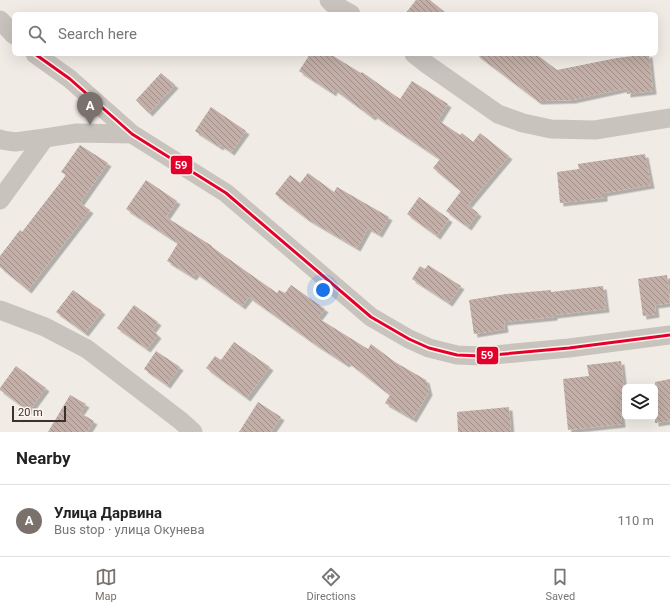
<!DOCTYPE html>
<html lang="en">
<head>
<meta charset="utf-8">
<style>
  body { margin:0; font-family:Roboto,sans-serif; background:#f6f6f6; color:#222 }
  .controls { position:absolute; right:12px; bottom:12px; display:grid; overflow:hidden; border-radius:6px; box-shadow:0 4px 16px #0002 }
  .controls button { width:36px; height:36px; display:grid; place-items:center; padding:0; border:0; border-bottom:1px solid #e0e0e0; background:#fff; color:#222; font:20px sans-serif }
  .scale { position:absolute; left:12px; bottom:10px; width:54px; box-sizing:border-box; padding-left:4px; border:2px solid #3b302b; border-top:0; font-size:11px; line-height:14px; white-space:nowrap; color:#3b302b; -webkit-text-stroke:3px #fbf5ee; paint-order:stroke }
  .you { position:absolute; left:323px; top:290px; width:14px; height:14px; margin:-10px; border:3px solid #fff; border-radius:50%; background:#1a73e8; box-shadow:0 0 0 6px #1a73e833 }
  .badge { display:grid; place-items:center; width:26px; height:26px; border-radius:50%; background:#7a716c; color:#fff; font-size:13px; font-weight:700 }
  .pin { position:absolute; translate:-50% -33px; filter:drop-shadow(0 1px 2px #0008) }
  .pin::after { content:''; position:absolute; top:21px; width:14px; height:12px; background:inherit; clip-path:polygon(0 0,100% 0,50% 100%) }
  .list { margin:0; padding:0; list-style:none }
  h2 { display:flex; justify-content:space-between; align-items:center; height:52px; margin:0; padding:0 16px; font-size:17px }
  h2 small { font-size:13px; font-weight:400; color:#767676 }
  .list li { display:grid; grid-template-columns:26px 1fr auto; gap:12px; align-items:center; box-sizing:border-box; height:72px; padding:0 16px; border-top:1px solid #e0e0e0 }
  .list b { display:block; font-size:15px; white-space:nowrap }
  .list p { margin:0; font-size:13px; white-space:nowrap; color:#767676 }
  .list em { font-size:13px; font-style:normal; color:#767676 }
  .icon { flex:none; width:22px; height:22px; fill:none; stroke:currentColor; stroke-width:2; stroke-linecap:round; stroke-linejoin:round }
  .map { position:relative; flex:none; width:670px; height:432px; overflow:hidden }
  .search { position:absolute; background:#fff; box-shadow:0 4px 16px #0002; left:12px; right:12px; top:12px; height:44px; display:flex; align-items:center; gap:10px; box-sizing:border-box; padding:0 14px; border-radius:6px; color:#767676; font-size:15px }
  .sheet { height:124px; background:#fff }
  nav { display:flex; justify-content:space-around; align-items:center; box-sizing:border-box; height:56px; border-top:1px solid #e0e0e0; background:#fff; font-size:11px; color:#767676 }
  nav a { display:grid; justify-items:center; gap:2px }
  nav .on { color:#7a716c }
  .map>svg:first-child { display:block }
</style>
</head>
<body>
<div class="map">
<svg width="670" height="432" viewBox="0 0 670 432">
  <defs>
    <pattern id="building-back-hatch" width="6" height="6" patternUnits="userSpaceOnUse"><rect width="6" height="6" fill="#c3afa7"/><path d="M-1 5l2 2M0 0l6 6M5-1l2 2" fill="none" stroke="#a08f88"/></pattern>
    <filter id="shadow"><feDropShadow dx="3.5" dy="3.5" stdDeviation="0" flood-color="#0004"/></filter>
  </defs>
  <rect width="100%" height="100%" fill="#f0ebe5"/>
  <path fill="url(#building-back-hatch)" filter="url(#shadow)" d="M 416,0 L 430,0 L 447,14 L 405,14 Z
    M 310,54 L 330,54 L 361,73 L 362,72 L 400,99 L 412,81 L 448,104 L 438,120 L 460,135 L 462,133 L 473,142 L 480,133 L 509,156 L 468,205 L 478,213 L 468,227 L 446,211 L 461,191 L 433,168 L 440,159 L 374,115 L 372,117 L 334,89 L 333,93 L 299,71 Z
    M 476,54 L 536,54 L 557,70 L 617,58 L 649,54 L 653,91 L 627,94 L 627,88 L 572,100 L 538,101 Z
    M 161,73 L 175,85 L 149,113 L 136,100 Z
    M 211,107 L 246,131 L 231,152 L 221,145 L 220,147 L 195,131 Z
    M 80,145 L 108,163 L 80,203 L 90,210 L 28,290 L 0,267 L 0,256 L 20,230 L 22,232 L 66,175 L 61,172 Z
    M 645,154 L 651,185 L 604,193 L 604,198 L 560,203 L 557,172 L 579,169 L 578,164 Z
    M 308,173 L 334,192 L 337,187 L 389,217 L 379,234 L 368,228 L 357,248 L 306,218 L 275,194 L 290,175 L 300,183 Z
    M 146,180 L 177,201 L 166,217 L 212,246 L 212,247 L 277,293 L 279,290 L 285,293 L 291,285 L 325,309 L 318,318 L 368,349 L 371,344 L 395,362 L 426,380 L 429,392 L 413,419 L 385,403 L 390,395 L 348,362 L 346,364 L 315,344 L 249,297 L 242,306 L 196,273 L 193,277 L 167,261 L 178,243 L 126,209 Z
    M 419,197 L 449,219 L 437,236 L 407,214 Z
    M 428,265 L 461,286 L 449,303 L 412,279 L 420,266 L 425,269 Z
    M 667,275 L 670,303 L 655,305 L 656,314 L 643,316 L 638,279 Z
    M 603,286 L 606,309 L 554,315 L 554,317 L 504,322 L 505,329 L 474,334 L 469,300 L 506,294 L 551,290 L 551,292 Z
    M 73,290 L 102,311 L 85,333 L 56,312 Z
    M 134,305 L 158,322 L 152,330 L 158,335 L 147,349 L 117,328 Z
    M 234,342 L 270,367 L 247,398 L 206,368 L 215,356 L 221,360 Z
    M 156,351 L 180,367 L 167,385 L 144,369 Z
    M 621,361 L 625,398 L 625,400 L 620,400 L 622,424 L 568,430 L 563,379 L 589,376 L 587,365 Z
    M 16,366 L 46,388 L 29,411 L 0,390 L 0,388 Z
    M 670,379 L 670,421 L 655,423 L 655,382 Z
    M 70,395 L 86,404 L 80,413 L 94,421 L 87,432 L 48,432 Z
    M 258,402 L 281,417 L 271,432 L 239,432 Z
    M 509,407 L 511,432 L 458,432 L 457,412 Z"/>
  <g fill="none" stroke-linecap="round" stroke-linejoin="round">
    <path stroke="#c9c3be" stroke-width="19" d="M 329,0 L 333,4 L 351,14
      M 0,20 L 14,35
      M 35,54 L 70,79 L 132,134 L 226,193 L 371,317 L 409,339 L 429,348 L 457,355 L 482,356 L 569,348 L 670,335
      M 414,54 L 428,65 L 498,114 L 523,123 L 551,129 L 595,130 L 670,118
      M 0,139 L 2,140 L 15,142 L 45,138
      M 0,200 L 45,138 L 77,133 L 132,134
      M 0,310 L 45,327 L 87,349 L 181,421 L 193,432"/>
    <g stroke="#fbf5ee" stroke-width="6">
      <path id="bus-1" d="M 35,54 L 70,79 L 132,134 L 226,193 L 371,317 L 409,339 L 429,348 L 457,355 L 482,356 L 569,348 L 670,335"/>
    </g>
    <use href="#bus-1" stroke="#e4002b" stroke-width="3"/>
  </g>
  <g stroke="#fbf5ee" stroke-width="1.5">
    <rect x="170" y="155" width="23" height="20" rx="4" fill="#e4002b"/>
    <rect x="476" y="346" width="23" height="19" rx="4" fill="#e4002b"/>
  </g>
  <g font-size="11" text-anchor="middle" font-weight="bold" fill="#fff">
    <text x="181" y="169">59</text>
    <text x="487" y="359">59</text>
  </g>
</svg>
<div class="controls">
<button><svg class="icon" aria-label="layers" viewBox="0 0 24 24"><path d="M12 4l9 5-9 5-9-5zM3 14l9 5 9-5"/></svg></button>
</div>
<div class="scale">20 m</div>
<div class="you"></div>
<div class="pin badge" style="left:90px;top:125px">A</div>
<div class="search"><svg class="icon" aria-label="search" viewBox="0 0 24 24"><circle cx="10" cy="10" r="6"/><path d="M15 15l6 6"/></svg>Search here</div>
</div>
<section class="sheet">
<h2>Nearby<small></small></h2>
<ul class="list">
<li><span class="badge">A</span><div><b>Улица Дарвина</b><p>Bus stop · улица Окунева</p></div><em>110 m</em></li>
</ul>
</section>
<nav>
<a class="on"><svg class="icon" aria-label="map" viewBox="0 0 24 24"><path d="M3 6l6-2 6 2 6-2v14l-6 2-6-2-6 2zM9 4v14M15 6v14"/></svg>Map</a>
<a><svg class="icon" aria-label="directions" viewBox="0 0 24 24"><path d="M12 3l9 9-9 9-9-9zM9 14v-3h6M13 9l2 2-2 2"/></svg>Directions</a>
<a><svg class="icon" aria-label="saved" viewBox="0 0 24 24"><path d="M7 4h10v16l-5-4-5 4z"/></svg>Saved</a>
</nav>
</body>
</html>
